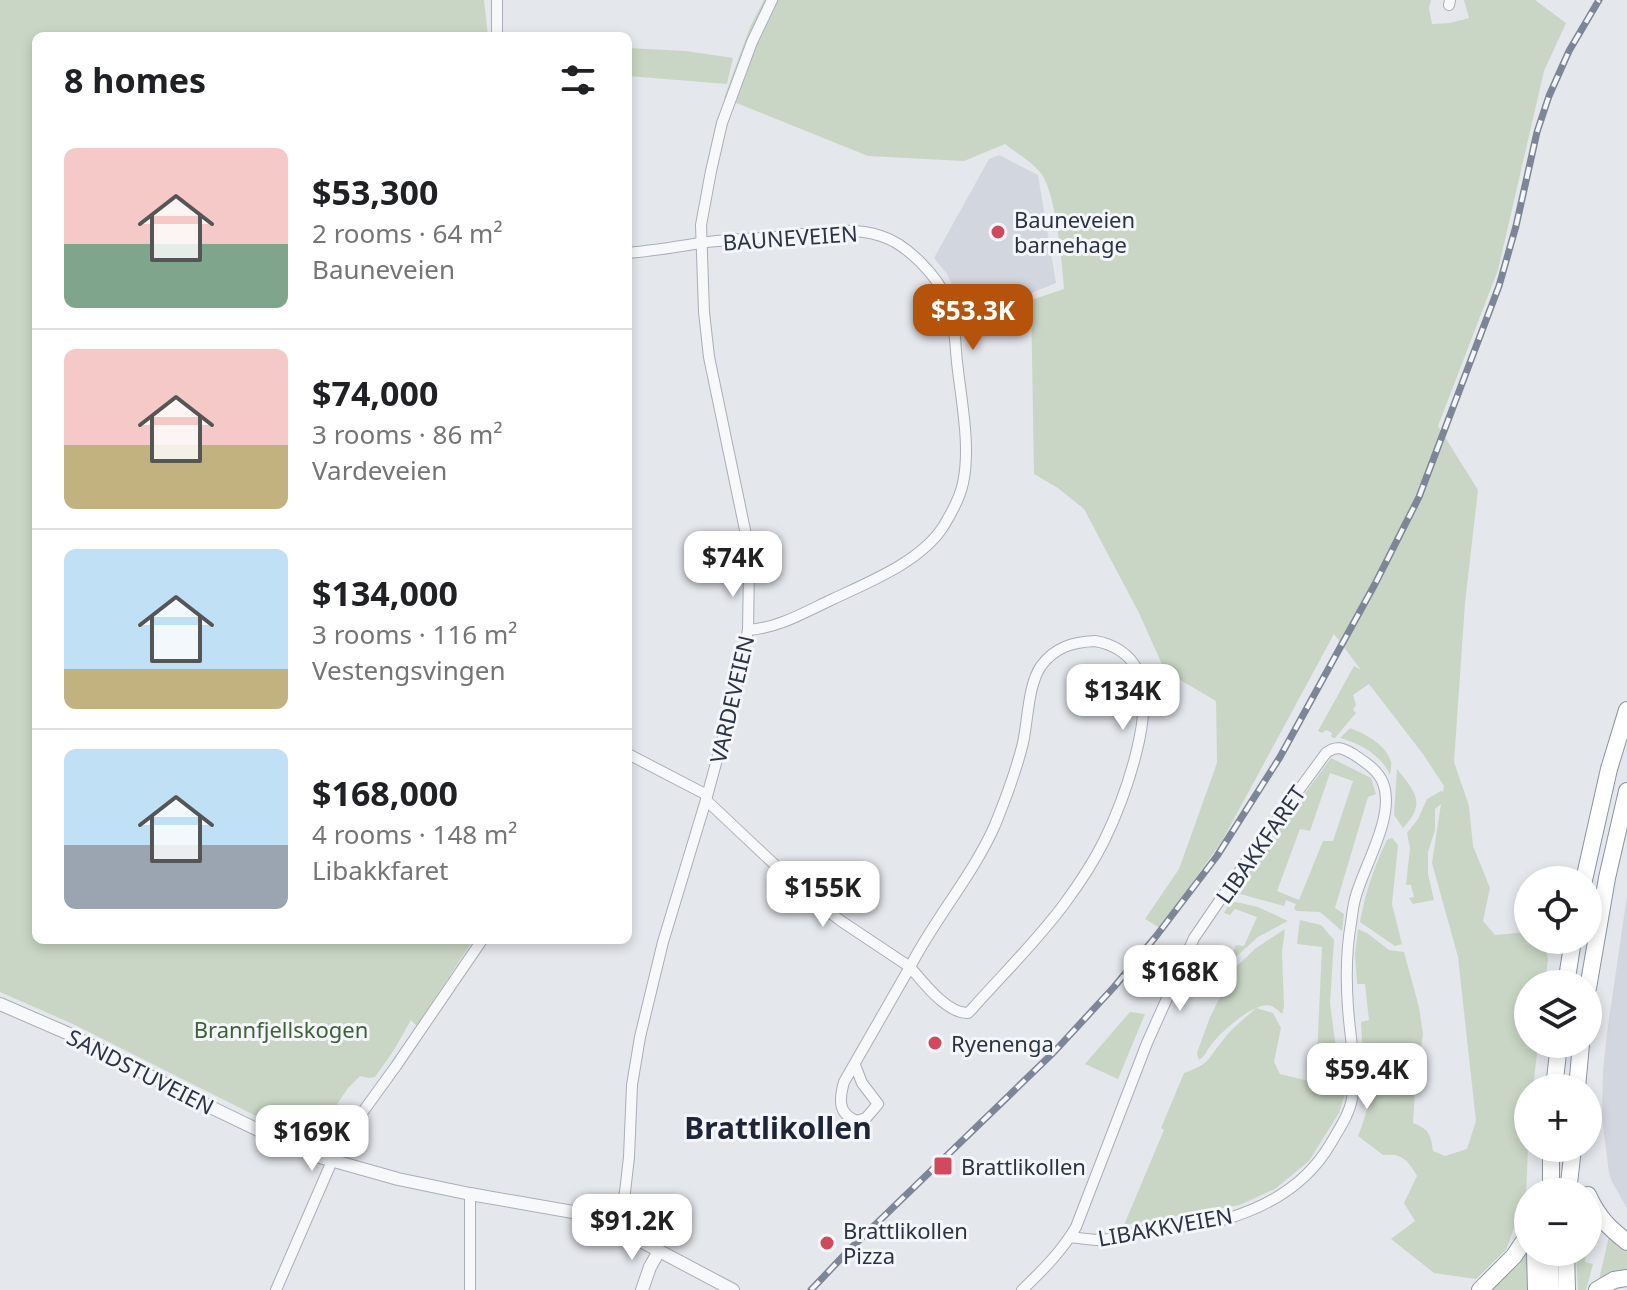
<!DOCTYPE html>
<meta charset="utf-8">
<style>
body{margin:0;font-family:"Noto Sans",sans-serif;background:#f2f2f2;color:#202124;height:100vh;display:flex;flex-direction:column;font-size:30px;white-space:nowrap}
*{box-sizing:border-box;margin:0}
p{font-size:26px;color:#757577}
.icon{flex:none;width:44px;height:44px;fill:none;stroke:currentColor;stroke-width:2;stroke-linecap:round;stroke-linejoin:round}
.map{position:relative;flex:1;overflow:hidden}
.sheet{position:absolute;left:32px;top:32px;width:600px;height:912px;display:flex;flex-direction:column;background:#fff;border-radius:12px;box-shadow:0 4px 12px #0003}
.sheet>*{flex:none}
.controls{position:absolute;left:1514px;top:866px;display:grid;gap:16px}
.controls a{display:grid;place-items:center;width:88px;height:88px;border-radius:50%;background:#fff;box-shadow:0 4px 12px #0003;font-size:40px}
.price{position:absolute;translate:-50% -68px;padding:0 18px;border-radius:16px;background:#fff;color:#222;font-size:26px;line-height:52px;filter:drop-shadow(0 2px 4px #0008)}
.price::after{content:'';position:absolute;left:50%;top:48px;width:24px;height:18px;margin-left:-12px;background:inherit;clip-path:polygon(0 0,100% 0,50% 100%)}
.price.selected{background:#b45309;color:#fff}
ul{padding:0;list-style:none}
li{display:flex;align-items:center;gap:24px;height:200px;padding:0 32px}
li+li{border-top:2px solid #e0e0e0}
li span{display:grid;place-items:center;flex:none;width:224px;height:160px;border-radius:12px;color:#555}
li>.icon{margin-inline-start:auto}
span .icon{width:96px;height:96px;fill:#fffc;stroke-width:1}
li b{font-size:34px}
h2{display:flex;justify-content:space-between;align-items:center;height:96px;padding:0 32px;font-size:34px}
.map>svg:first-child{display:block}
.built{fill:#d2d6de}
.green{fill:#c9d6c5;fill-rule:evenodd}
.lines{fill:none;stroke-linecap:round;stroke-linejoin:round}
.minor-casing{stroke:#a9aeb7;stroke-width:12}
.tertiary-casing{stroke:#a9aeb7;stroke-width:14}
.trunk-casing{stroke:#8b94a3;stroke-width:18}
.minor{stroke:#f7f8fa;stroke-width:10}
.tertiary{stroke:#f7f8fa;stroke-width:12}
.trunk{stroke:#fff;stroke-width:16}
.rail-casing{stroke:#7d8696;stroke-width:7}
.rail{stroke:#f4f6f9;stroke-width:4;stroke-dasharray:12;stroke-linecap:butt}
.poi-dot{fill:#d1495b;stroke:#f4f6f9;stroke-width:3}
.labels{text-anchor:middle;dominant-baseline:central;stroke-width:6;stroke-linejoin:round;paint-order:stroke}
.poi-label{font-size:22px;fill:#2b3445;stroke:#f4f6f9;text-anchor:start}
.street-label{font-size:22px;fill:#2b3445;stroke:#f4f6f9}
.park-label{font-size:22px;fill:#3f6138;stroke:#f4f6f9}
.district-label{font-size:30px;font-weight:bold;fill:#1d2536;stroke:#f4f6f9}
</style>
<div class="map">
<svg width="1627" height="1290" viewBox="0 0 1627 1290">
<rect width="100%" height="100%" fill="#e4e7ec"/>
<g class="built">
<path d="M999,155L1038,175L1056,283L1026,295L1021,324L965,326L961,304L947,274L934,258L989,159Z"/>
<path d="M1627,896V1208L1612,1182L1609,1173L1602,1117L1603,1071L1607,1033Z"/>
</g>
<g class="green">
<path d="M0,0H484L488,36H36V940H473L417,1026L411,1020L394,1050L375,1077L368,1078L360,1076L348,1088L318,1132L309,1137L292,1133L268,1122L75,1025L0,992Z"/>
<path d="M764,0H1431L1429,8L1432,24L1450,23L1469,18L1464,0H1535L1566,23L1544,71L1498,270L1438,426L1478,490L1465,603L1454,762L1469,806L1473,846L1490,888L1483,921L1495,935L1528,932V940H1543L1548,959L1545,984H1528V1044H1538L1533,1088H1528V1148L1526,1195L1506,1250L1476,1279L1434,1273L1391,1239L1415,1221L1404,1203L1417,1176C1408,1160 1402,1153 1383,1155L1358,1136C1368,1114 1370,1086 1385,1067L1378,1050L1363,1057L1361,1022L1369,1020L1365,984H1357L1355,954L1358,929L1367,933L1389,950L1404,952L1419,1007L1423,1034L1415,1089L1413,1123C1429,1129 1431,1135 1433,1151L1445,1156L1467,1149L1476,1121L1458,957L1432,863L1441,804L1435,809V830L1428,852V874L1434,900L1413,904L1409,898L1414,897L1411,885H1406L1410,848L1407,833L1418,819L1427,799L1441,791L1443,792L1444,786L1423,754L1369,684L1353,695L1356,705L1353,710L1356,713L1335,738L1331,737L1332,733L1326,730L1322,733L1318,731L1354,666L1361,670L1334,634L1222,841L1160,928L1145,919L1179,869L1217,763L1216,701L1165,671L1139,613L1084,509L1058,488L1034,474L1031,300L1064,289C1062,263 1056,190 1040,172C1031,161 1016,153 1005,144L964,161L868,156L724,98L750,27Z"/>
<path d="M628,48L686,51L733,58L727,84L628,76Z"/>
<path d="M1350,728C1365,734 1386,744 1391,762C1392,766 1390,771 1390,775C1382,756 1360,743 1340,738Z"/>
<path d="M1331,758L1371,778L1376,794L1368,797L1335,908L1344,914L1342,931L1320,912L1297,911L1294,909L1296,904L1286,900L1284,906L1233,892ZM1330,773L1353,781L1333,841H1323L1299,900L1277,891L1300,829L1310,831Z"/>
<path d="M1397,769C1415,792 1427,803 1403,828L1394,815Z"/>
<path d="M1392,838L1398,845L1392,904L1402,944L1395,946L1360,922C1365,893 1374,867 1387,840Z"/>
<path d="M1231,901L1258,907L1288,921L1258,937L1228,964L1236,945L1244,946L1257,917L1235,909L1230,915L1224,913Z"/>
<path d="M1300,920L1321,925L1334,940L1330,1003L1337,1057L1335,1073L1345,1077V1086L1316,1077L1322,947L1297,944Z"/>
<path d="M1285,929L1282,952L1284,1007L1282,1014C1279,1011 1276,1008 1272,1006C1255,1000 1221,1032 1211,1045C1206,1051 1206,1055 1199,1060L1197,1053L1210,1017L1235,968L1256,948Z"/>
<path d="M1256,1008L1273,1013L1281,1028L1274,1062L1280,1074L1346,1090L1339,1113L1309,1161L1275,1189L1240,1205L1124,1225L1164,1130L1161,1128L1184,1073C1211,1063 1206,1061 1223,1040C1232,1028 1245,1018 1256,1008Z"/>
<path d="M1130,1012L1145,1014L1118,1079L1085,1064Z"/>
<path d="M1588,1209L1600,1228L1598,1243L1589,1242L1588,1244Z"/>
<path d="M1609,1236L1627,1249V1270L1599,1280Z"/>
<path d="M1528,1247L1531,1290H1487Z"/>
<path d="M1576,1252H1586L1585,1262L1593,1264L1586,1290H1578Z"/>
</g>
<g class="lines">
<defs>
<g id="minor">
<path d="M1449,5L1450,0"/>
<path d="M497,36V0"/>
<path d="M628,253C652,251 676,247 700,243C728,239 757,239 785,236C815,233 851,226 881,236C907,244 938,276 948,302C955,320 955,343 957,362C961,400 971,446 963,483C960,498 951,514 943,527C920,562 869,582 833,599C805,612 779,628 748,630"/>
<path d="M1095,641C1113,644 1130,654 1138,671C1157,712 1123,802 1104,841C1093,863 1079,884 1065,903C1037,941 1003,974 972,1009L968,1013C947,1014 923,982 910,967C935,918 973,875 995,825C1006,798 1016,771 1023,743C1028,720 1028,685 1041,666C1055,647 1073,642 1095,641Z"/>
<path d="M628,754L707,795"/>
<path d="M706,800L809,897L841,921L910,967L844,1082C839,1100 838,1114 857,1121L866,1118L878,1104L862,1083L855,1065"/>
<path d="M341,1142L396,1066L482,940"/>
<path d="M470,1194V1290"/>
<path d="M621,1210L625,1192L629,1157L632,1085L640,1037L663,942L706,800L735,693L748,630L749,568L745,530L709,357L704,312L701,225L711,171L722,123L752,42L772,0"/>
<path d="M276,1290L332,1161"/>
<path d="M1022,1290C1042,1271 1062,1251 1076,1227L1147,1043L1194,938L1246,862L1326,753C1336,745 1343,748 1353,754C1365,762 1378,770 1383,783C1396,816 1363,867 1355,899C1353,907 1352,915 1351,923C1346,951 1346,980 1348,1008C1350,1038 1357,1069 1352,1099C1349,1115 1339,1129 1331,1143C1308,1183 1270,1206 1226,1219C1201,1227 1174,1226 1148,1230C1132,1233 1116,1239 1100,1240C1090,1240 1080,1238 1070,1237"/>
</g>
<g id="tertiary">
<path d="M0,1004L67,1033L198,1101L281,1141L320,1157L398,1179L470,1194L573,1212L616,1228L733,1290"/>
<path d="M642,1290L650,1267L659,1251"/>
</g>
<g id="trunk">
<path d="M1584,880L1609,769L1627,710"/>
<path d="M1566,984L1573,940"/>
<path d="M1588,988L1607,878L1627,791"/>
<path d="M1554,1088L1559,1044"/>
<path d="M1577,1088L1581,1044"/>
<path d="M1551,1148V1192"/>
<path d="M1568,1192L1573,1148"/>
<path d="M1588,1195C1598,1217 1608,1227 1627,1242"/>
<path d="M1535,1252L1536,1290"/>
<path d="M1550,1252L1551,1290"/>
<path d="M1566,1252L1567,1290"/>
<path d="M1480,1290L1514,1256L1528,1235"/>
<path d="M1597,1290L1614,1280L1627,1278"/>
</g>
</defs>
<use href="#minor" class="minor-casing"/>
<use href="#tertiary" class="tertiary-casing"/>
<use href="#trunk" class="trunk-casing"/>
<use href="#minor" class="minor"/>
<use href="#tertiary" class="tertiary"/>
<use href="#trunk" class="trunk"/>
<defs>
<path id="rail" d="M811,1290L849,1250L1054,1052L1114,987L1157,935L1217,856L1280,757L1375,584L1419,497L1499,286L1516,226L1537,132L1549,96L1569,51L1599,0"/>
</defs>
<use href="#rail" class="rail-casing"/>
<use href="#rail" class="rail"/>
</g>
<g class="poi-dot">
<circle cx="998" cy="232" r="8"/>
<circle cx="935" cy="1043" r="8"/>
<rect x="933" y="1156" width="20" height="20" rx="4"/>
<circle cx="827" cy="1243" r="8"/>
</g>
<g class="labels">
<g class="poi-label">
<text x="1014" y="219">Bauneveien<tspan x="1014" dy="25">barnehage</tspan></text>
<text x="951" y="1043">Ryenenga</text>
<text x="961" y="1166">Brattlikollen</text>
<text x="843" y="1230">Brattlikollen<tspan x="843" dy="25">Pizza</tspan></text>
</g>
<g class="street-label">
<text transform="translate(790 237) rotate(-4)">BAUNEVEIEN</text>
<text transform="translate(731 699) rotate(-77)">VARDEVEIEN</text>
<text transform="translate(1260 844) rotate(-55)">LIBAKKFARET</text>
<text transform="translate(141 1071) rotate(27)">SANDSTUVEIEN</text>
<text transform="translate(1165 1226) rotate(-10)">LIBAKKVEIEN</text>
</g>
<g class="park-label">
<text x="281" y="1029">Brannfjellskogen</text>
</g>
<g class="district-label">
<text x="778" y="1127">Brattlikollen</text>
</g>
</g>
</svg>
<div class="controls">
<a><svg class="icon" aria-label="locate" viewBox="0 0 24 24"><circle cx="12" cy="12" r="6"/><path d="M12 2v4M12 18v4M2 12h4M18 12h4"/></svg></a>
<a><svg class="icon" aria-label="layers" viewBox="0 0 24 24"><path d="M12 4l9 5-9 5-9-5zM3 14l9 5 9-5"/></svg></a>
<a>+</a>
<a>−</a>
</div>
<b class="price selected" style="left:973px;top:352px">$53.3K</b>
<b class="price" style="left:733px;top:599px">$74K</b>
<b class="price" style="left:1123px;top:732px">$134K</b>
<b class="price" style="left:823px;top:929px">$155K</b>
<b class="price" style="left:1180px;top:1013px">$168K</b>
<b class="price" style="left:1367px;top:1111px">$59.4K</b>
<b class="price" style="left:312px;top:1173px">$169K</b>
<b class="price" style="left:632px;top:1262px">$91.2K</b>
<section class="sheet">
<h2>8 homes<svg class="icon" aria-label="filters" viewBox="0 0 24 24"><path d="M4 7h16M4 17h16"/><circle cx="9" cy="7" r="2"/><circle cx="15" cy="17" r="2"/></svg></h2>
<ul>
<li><span style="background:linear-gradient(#f6c9c9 60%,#7fa58c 0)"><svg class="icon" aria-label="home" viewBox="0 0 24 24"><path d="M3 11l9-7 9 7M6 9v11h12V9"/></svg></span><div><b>$53,300</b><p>2 rooms · 64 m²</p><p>Bauneveien</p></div></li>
<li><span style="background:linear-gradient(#f6c9c9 60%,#c2b280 0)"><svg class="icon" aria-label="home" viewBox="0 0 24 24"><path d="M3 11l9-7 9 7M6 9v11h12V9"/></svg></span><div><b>$74,000</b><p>3 rooms · 86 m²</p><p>Vardeveien</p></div></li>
<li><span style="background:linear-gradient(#bfe0f5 75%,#c2b280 0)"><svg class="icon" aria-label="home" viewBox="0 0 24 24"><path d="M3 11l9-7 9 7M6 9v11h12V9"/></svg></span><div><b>$134,000</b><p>3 rooms · 116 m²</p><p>Vestengsvingen</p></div></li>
<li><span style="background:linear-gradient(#bfe0f5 60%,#9aa5b1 0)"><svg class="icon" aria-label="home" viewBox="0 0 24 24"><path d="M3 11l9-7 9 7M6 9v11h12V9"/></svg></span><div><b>$168,000</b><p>4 rooms · 148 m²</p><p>Libakkfaret</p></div></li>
</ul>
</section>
</div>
